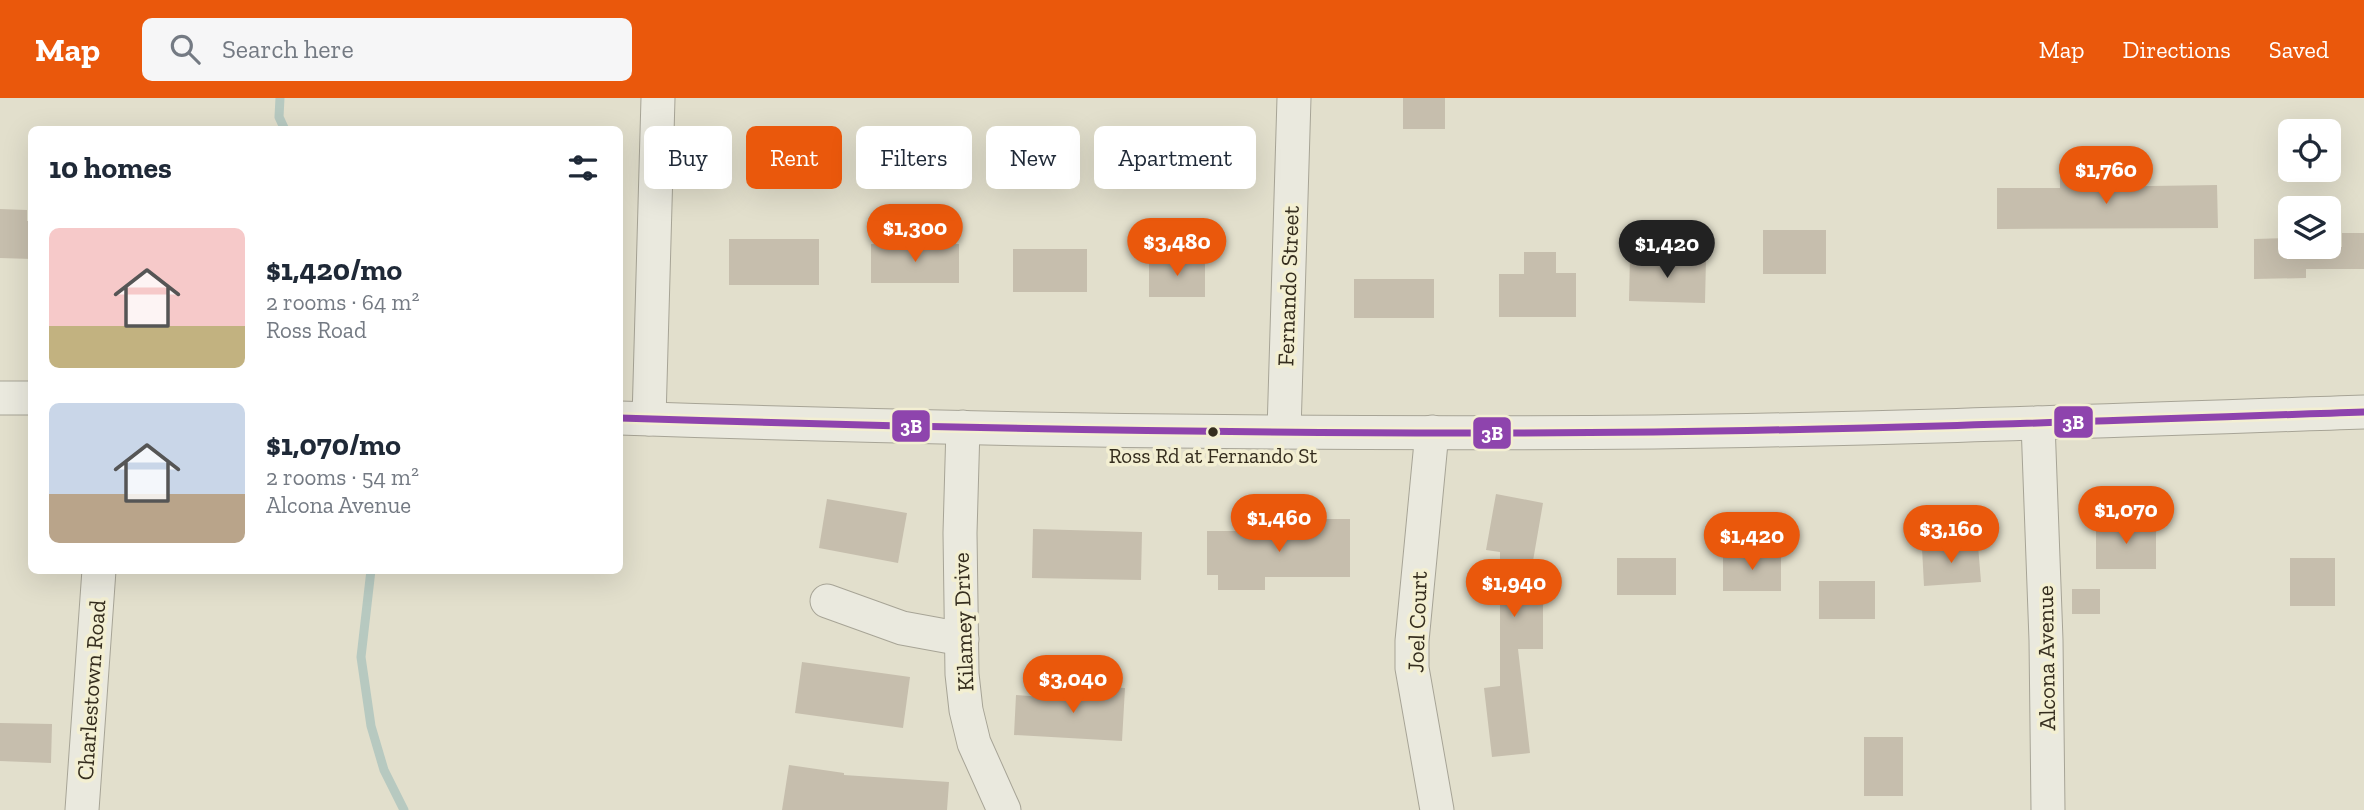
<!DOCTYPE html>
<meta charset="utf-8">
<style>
body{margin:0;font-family:"Zilla Slab",serif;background:#f6f6f7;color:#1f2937;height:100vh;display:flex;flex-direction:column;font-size:26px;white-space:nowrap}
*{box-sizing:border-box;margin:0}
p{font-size:23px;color:#747a83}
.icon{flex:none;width:38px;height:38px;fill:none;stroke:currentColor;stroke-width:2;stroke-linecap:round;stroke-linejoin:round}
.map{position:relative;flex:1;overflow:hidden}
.side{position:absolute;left:28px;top:28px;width:595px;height:448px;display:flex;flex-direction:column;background:#fff;border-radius:10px;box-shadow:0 7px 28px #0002}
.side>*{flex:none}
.guide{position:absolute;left:644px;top:28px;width:665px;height:63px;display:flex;gap:14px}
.buttons{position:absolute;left:2278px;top:21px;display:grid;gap:14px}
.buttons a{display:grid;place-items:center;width:63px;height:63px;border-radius:10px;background:#fff;box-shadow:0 7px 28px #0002;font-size:35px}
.price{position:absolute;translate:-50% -60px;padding:0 16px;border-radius:24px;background:#ea580c;color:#fff;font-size:23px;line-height:46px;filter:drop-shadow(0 2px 4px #0008)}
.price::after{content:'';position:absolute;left:50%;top:42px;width:21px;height:16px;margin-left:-10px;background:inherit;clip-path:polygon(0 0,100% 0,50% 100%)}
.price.active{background:#222;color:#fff}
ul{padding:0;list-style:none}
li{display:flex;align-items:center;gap:21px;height:175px;padding:0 21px}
li span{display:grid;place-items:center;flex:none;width:196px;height:140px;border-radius:10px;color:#555}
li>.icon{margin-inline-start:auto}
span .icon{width:84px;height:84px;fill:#fffc;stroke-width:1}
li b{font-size:30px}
h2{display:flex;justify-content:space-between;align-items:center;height:84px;padding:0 21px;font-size:30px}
.tag{padding:0 24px;border-radius:10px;background:#fff;box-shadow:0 7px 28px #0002;font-size:24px;line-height:63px}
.tag.active{background:#ea580c;color:#fff}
header{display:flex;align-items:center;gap:42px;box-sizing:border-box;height:98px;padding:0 35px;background:#ea580c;color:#fff}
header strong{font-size:33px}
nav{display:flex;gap:38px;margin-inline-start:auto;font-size:24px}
.search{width:490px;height:63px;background:#f6f6f7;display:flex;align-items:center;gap:18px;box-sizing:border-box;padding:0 24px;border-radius:10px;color:#747a83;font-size:26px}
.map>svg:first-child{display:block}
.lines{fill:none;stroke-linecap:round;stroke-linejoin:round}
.stream{stroke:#b7c9c0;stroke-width:9}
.building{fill:#c6bead}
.minor-casing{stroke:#a7a496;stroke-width:35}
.minor{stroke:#eae9de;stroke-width:33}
.bus-1-casing{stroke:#f3efd2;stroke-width:12}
.bus-1{stroke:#8e44ad;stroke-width:7}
.bus-dot{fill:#352d1e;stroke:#f3efd2;stroke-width:2.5}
.labels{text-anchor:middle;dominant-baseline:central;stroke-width:7;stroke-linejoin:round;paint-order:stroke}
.bus-label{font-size:21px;fill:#352d1e;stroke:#f3efd2}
.street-label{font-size:23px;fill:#352d1e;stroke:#f3efd2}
.line-badge{stroke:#f3efd2;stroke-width:2.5}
.badge-label{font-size:19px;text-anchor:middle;font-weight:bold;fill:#fff}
</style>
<header>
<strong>Map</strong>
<div class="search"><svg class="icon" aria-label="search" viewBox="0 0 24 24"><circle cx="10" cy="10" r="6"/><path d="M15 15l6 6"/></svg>Search here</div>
<nav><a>Map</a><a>Directions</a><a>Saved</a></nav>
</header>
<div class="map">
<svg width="2364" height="712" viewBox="0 0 2364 712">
<rect width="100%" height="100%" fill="#e2dfcc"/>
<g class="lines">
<g class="stream">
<path d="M280,0L279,19L285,32"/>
<path d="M371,472L361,559L371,628L384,672L404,712"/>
</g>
</g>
<g class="building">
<rect x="1403" y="0" width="42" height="31"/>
<path d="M2060,65H2085V89L2217,87L2218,130L1997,131V90H2060Z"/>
<path d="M0,111L27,112V123H32V161L0,160Z"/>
<rect x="1763" y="132" width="63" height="44"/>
<path d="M2342,135H2364V171H2306V180L2254,181V141L2291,140V149H2342Z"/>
<rect x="729" y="141" width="90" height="46"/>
<rect x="871" y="146" width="88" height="39"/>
<rect x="1013" y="151" width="74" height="43"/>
<path d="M1524,154H1556V175H1576V219H1499V176H1524Z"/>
<path d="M1630,158L1706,160L1705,205L1629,203Z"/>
<rect x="1149" y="160" width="56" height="39"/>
<rect x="1354" y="181" width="80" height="39"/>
<path d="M1496,396L1543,405L1529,486H1543V551H1518L1530,655L1492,659L1484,590L1500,588V454L1486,452Z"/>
<path d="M827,401L907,415L898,465L819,450Z"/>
<path d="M1302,421H1350V479H1265V492H1218V477H1207V433H1302Z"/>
<rect x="2096" y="424" width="60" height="47"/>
<path d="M1033,431L1142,434L1141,482L1032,480Z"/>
<path d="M1978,447L1981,484L1924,488L1922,450Z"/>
<rect x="1723" y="455" width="58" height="38"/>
<rect x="1617" y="460" width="59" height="37"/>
<rect x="2290" y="460" width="45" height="48"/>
<rect x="1819" y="483" width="56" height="38"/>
<rect x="2072" y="491" width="28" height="25"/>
<path d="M802,564L910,579L903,630L795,615Z"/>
<path d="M1072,587L1125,590L1122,643L1014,637L1016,597L1071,601Z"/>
<path d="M0,625L52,626L51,665L0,663Z"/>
<rect x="1864" y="639" width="39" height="59"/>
<path d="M789,667L844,675V677L949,684L947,712H782Z"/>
</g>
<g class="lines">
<defs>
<g id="minor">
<path d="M0,300H32"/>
<path d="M620,320C964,332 1309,337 1654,334C1891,331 2127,322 2364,314"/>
<path d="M649,321L658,0"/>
<path d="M2038,325L2046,542L2048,712"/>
<path d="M963,329L960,435L962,576L966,612L974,645L1004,712"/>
<path d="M1284,333L1294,0"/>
<path d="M1432,334L1412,543V570L1437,712"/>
<path d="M827,503L902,530L962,541"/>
<path d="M82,712L99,472"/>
</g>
</defs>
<use href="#minor" class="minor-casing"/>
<use href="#minor" class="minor"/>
<defs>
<path id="bus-1" d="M620,320C965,331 1309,338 1654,334C1891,331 2127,322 2364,314"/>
</defs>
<use href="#bus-1" class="bus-1-casing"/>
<use href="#bus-1" class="bus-1"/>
</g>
<circle class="bus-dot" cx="1213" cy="334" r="6"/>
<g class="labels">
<g class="bus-label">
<text x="1213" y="357">Ross Rd at Fernando St</text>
</g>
<g class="street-label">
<text transform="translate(1288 188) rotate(-88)">Fernando Street</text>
<text transform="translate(963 524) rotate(-92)">Kilamey Drive</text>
<text transform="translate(1417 524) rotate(-88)">Joel Court</text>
<text transform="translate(2046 560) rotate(-91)">Alcona Avenue</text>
<text transform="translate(91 592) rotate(-86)">Charlestown Road</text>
</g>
</g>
<g class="line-badge">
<rect x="2053" y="307" width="41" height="34" rx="7" fill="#8e44ad"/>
<rect x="891" y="311" width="40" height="34" rx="7" fill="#8e44ad"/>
<rect x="1472" y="318" width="40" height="34" rx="7" fill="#8e44ad"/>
</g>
<g class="badge-label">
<text x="2073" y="331">3B</text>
<text x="911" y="335">3B</text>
<text x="1492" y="342">3B</text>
</g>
</svg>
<div class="buttons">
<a><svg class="icon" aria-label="locate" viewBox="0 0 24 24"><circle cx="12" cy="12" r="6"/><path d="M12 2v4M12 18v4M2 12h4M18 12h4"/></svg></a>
<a><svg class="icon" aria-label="layers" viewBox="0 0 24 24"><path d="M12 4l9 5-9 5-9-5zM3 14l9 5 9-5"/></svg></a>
</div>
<b class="price" style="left:2106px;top:108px">$1,760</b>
<b class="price" style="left:915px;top:166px">$1,300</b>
<b class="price" style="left:1177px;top:180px">$3,480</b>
<b class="price active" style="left:1667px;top:182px">$1,420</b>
<b class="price" style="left:2126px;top:448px">$1,070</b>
<b class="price" style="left:1279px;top:456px">$1,460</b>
<b class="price" style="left:1951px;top:467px">$3,160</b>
<b class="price" style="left:1752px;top:474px">$1,420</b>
<b class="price" style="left:1514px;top:521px">$1,940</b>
<b class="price" style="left:1073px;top:617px">$3,040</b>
<div class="guide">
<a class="tag">Buy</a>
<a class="tag active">Rent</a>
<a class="tag">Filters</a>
<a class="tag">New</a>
<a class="tag">Apartment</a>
</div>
<section class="side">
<h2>10 homes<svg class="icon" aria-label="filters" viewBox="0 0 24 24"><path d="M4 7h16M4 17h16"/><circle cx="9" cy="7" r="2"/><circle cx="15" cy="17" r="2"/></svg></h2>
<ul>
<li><span style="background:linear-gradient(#f6c9c9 70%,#c2b280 0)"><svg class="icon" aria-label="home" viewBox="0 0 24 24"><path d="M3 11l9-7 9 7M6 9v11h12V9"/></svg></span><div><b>$1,420/mo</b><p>2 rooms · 64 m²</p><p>Ross Road</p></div></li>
<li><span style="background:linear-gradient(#c9d6e8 65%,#b9a48a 0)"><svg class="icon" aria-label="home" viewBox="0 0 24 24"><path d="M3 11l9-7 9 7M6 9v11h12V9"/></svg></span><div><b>$1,070/mo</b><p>2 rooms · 54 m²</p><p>Alcona Avenue</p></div></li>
</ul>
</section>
</div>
